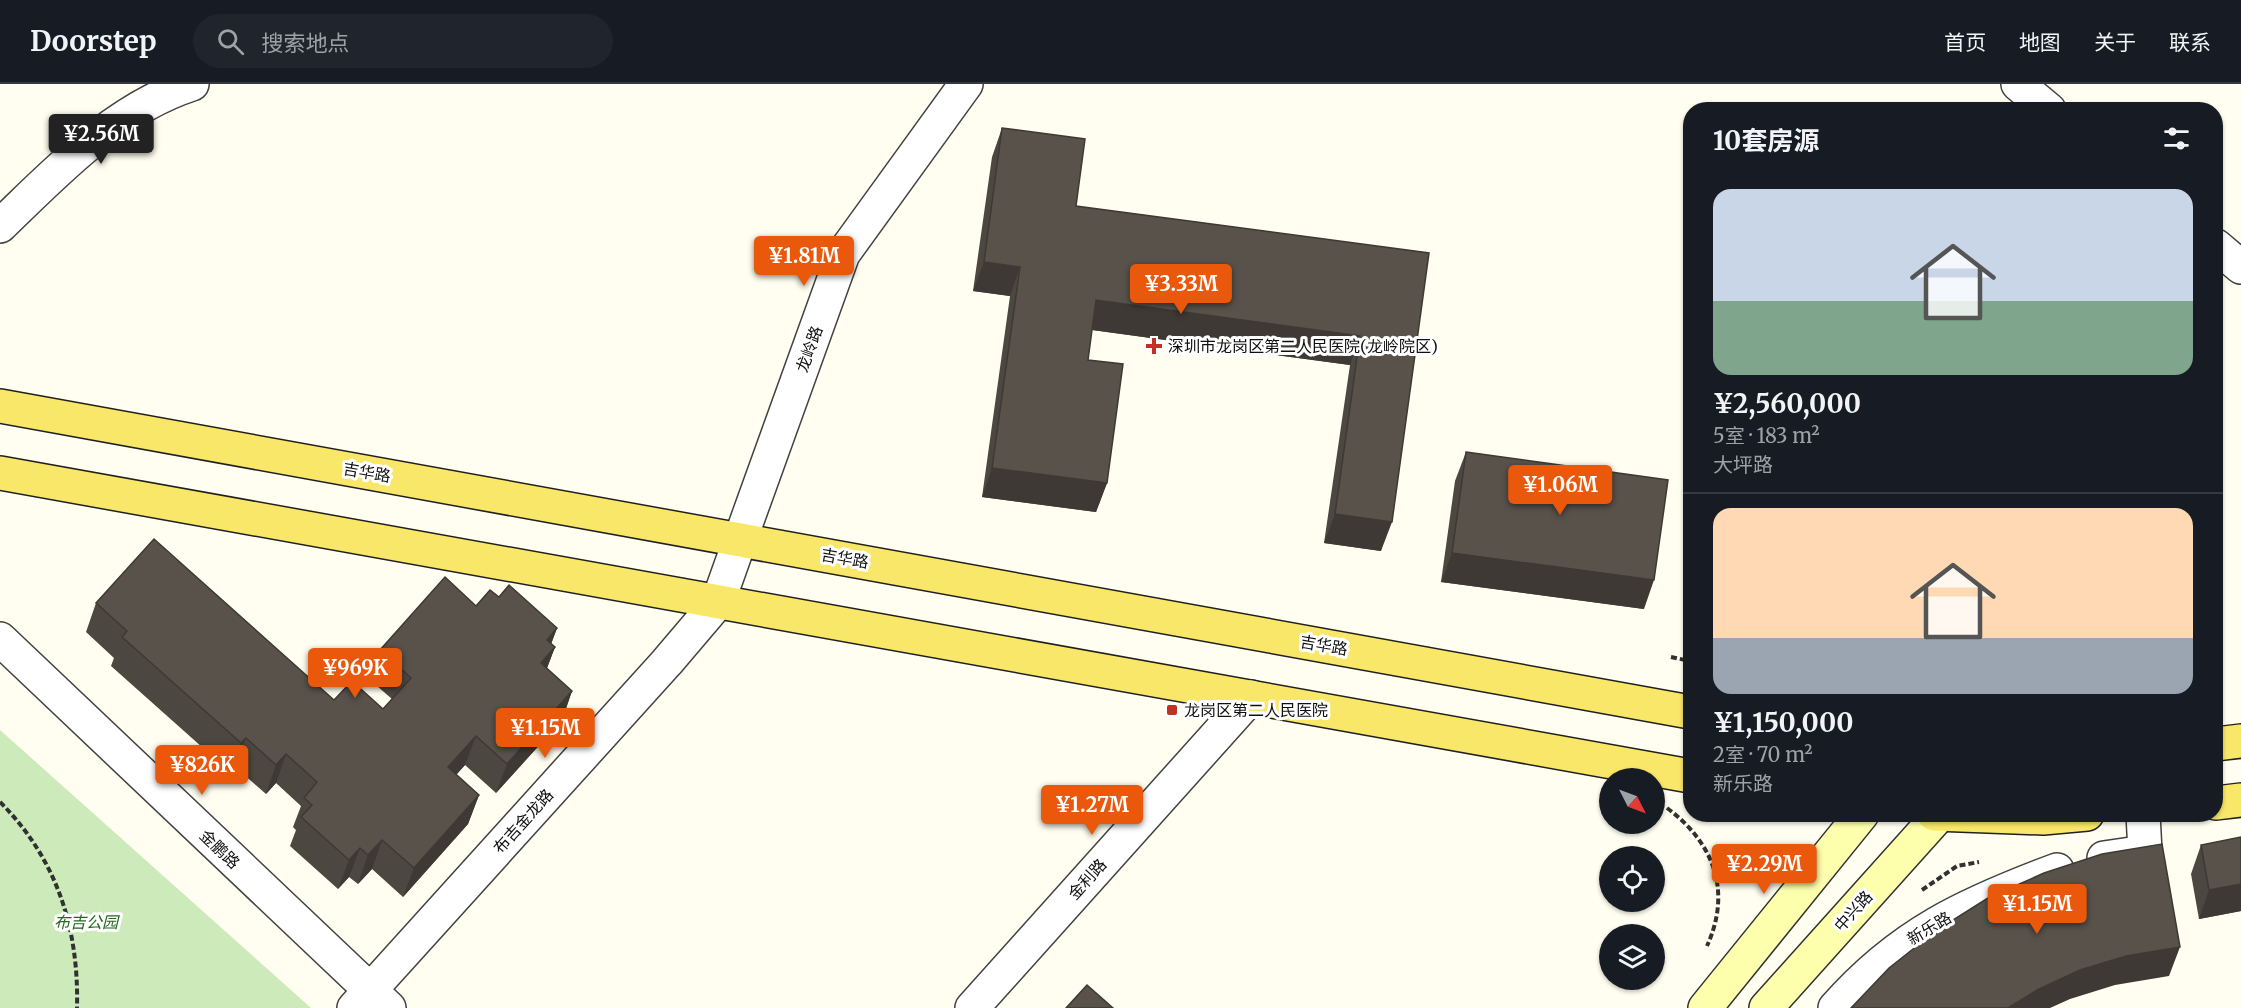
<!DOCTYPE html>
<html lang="zh">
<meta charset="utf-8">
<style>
body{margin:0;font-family:Merriweather,"Noto Sans SC",serif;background:#20242c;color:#f1f3f6;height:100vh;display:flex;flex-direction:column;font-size:22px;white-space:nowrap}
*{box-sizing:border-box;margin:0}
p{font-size:20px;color:#9ea1a6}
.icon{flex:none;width:33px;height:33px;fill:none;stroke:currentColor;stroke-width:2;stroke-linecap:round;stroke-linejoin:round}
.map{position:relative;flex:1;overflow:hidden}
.drawer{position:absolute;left:1683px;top:18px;width:540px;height:720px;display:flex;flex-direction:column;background:#171b24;border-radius:24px;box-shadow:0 2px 4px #0004}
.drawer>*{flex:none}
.needle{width:39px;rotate:132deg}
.buttons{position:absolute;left:1599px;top:684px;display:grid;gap:12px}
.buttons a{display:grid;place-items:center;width:66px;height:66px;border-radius:50%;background:#171b24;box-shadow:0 2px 4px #0004;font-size:30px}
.price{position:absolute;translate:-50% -51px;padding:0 14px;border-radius:6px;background:#ea580c;color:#fff;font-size:20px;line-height:39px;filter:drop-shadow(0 2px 3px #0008)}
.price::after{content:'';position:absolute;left:50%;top:36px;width:18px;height:14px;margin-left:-9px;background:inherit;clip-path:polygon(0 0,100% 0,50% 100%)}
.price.active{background:#222;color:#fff}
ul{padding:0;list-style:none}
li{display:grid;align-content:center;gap:12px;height:318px;padding:0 30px}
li+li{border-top:2px solid #363941}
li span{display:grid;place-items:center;height:186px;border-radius:18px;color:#555}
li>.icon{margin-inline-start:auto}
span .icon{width:108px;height:108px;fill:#fffc;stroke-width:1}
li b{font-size:26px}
h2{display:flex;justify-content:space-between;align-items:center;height:72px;padding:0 30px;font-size:26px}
header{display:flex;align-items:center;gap:36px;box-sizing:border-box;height:84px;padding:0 30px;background:#171b24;border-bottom:2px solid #363941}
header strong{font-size:28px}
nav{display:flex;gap:33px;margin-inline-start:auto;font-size:21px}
.search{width:420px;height:54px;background:#20242c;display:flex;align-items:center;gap:15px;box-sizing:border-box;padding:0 21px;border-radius:33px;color:#9ea1a6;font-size:22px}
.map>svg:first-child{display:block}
.green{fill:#cdeaba}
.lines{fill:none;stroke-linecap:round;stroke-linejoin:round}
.minor-casing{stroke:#424242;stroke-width:36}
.tertiary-casing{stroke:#424242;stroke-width:36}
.secondary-casing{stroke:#313131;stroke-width:36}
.primary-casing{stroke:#202020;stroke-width:36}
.path{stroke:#313131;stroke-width:4;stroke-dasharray:6 3;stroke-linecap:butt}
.minor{stroke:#fff;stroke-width:33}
.tertiary{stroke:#fff;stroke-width:33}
.secondary{stroke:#fdffad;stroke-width:33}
.primary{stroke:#f8e768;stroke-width:33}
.wall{fill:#4c4740}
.shaded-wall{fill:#3e3934}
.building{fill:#58524b;stroke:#3e3934;stroke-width:1.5}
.poi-dot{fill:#c03226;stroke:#fff;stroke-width:2}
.labels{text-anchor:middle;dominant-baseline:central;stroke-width:6;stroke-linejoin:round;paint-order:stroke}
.poi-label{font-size:16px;fill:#0f0f0f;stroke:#fff;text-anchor:start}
.street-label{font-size:16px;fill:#0f0f0f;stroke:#fff}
.park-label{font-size:16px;font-style:italic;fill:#25681f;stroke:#fff}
</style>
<header>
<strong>Doorstep</strong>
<div class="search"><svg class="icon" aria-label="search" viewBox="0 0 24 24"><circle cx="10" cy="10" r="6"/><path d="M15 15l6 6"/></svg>搜索地点</div>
<nav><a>首页</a><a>地图</a><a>关于</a><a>联系</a></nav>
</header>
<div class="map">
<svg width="2241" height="924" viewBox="0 0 2241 924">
<rect width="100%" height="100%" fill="#fffef1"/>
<path class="green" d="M0,646L311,924H0Z"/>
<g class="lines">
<defs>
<g id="minor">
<path d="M2018,0L2049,26"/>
<path d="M0,142C57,87 115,25 192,0"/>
<path d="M2216,162L2241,183"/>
<path d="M740,456L843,170L966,0"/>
<path d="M2104,774L2145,768L2143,730"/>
<path d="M972,924L1251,613"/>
<path d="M1835,924C1900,850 1966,820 2057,786"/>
</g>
<g id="tertiary">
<path d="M0,555L389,924"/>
<path d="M354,924L667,578L718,518L740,456"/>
</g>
<g id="secondary">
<path d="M1705,924L1862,730"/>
<path d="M1766,924L1940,730"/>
</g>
<g id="primary">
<path d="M0,322L1690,628"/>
<path d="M0,389L1690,692"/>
<path d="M2216,660L2241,657"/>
<path d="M2216,719L2241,716"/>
<path d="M1934,730L2043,734L2087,730"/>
</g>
</defs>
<use href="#minor" class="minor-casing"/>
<use href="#tertiary" class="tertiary-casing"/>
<use href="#secondary" class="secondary-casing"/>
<use href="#primary" class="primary-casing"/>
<g class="path">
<path d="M1671,573L1690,577"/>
<path d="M0,718C57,775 79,845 77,924"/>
<path d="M1667,724C1714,759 1732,807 1707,862"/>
<path d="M1922,806L1957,782L1979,778"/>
</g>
<use href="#minor" class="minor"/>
<use href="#tertiary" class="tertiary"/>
<use href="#secondary" class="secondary"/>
<use href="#primary" class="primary"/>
</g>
<g class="wall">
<path d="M1002,44L1076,122L1429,169L1381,467L1324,459L1350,281L1092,246L1088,276L1107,399L1096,428L982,413L1010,212L973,207L992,73Z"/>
<path d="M1466,368L1644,525L1441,498L1455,397Z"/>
<path d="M499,513L557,544L551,560L555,563L547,584L572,607L562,636L496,709L465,681L456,691L479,711L468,740L403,813L372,785L358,800L349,793L338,805L290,762L296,746L293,743L301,722L276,699L266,710L235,683L230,688L111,582L114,574L86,548L96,519L334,616L383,625L392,615L369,595L380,566L476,522Z"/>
<path d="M2241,753V827L2199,835L2191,790L2201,761Z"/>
</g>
<g class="shaded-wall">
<path d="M984,178L1020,183L1010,212L973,207Z"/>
<path d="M1096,216L1360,252L1350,281L1085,245Z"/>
<path d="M992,384L1107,399L1096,428L982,413Z"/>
<path d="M1335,430L1392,438L1381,467L1324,459Z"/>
<path d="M1452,469L1654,496L1644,525L1441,498Z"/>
<path d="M557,544L547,571L555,563L544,592L530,608L547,556Z"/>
<path d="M572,607L562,636L496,709L507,680Z"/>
<path d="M476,652L465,681L437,712L448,683Z"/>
<path d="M246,654L235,683L230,688L241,659Z"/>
<path d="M286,670L276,699L266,710L276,681Z"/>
<path d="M479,711L468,740L403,813L414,784Z"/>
<path d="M382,756L372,785L358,800L368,771Z"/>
<path d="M360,764L349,793L338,805L349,776Z"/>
<path d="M2241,800V827L2199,835L2209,806Z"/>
<path d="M2180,863L2169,892L2115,901L2070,915L2050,924H2008L2037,906L2080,886L2126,872Z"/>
</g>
<g class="building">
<path d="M1002,44L1085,55L1076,122L1429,169L1392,438L1335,430L1360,252L1096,216L1088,276L1123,280L1107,399L992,384L1020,183L984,178Z"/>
<path d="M1466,368L1668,396L1654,496L1452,469Z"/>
<path d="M154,455L334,616L352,597L383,625L411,594L380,566L445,493L476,522L490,506L499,513L509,501L557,544L547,556L555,563L541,579L572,607L507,680L476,652L448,683L479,711L414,784L382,756L368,771L360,764L349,776L301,733L312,721L304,714L317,698L286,670L276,681L246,654L241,659L122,553L127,547L96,519Z"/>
<path d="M2241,753V800L2209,806L2201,761Z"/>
<path d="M2162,760L2180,863L2126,872L2080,886L2037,906L2008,924H1851L1889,884L1937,846L1988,814L2044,789L2102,770Z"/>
<path d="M1087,901L1113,924H1066Z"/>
</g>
<g class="poi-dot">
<path d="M1151 253h6v6h6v6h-6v6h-6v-6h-6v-6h6z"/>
<rect x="1166" y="620" width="12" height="12" rx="3"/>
</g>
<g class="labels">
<g class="poi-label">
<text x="1168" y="262">深圳市龙岗区第二人民医院(龙岭院区)</text>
<text x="1184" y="626">龙岗区第二人民医院</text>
</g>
<g class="street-label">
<text transform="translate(809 265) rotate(-70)">龙岭路</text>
<text transform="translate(367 388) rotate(10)">吉华路</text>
<text transform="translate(845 474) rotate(10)">吉华路</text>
<text transform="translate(1324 561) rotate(10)">吉华路</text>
<text transform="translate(523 737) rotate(-48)">布吉金龙路</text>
<text transform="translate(220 765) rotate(44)">金鹏路</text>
<text transform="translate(1087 795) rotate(-48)">金利路</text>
<text transform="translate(1853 827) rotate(-48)">中兴路</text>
<text transform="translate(1929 844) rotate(-31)">新乐路</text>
</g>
<g class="park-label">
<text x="86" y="838">布吉公园</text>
</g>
</g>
</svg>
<div class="buttons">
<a><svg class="needle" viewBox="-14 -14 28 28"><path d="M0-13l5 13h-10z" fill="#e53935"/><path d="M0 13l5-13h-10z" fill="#9ea1a6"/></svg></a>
<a><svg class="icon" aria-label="locate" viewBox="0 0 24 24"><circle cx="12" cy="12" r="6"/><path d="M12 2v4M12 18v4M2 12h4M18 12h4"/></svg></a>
<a><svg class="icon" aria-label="layers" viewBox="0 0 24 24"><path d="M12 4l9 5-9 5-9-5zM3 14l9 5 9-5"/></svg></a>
</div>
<b class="price active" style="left:101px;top:81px">¥2.56M</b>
<b class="price" style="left:804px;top:203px">¥1.81M</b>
<b class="price" style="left:1181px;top:231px">¥3.33M</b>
<b class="price" style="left:1560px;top:432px">¥1.06M</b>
<b class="price" style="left:355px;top:615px">¥969K</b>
<b class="price" style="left:545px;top:675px">¥1.15M</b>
<b class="price" style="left:202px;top:712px">¥826K</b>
<b class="price" style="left:1092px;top:752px">¥1.27M</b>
<b class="price" style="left:1764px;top:811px">¥2.29M</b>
<b class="price" style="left:2037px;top:851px">¥1.15M</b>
<section class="drawer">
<h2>10套房源<svg class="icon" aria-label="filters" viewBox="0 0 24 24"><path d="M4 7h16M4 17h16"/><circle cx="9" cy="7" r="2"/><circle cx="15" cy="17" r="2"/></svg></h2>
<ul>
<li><span style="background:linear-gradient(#c9d6e8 60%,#7fa58c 0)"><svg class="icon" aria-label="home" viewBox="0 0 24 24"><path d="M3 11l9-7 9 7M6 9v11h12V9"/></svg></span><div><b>¥2,560,000</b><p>5室 · 183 m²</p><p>大坪路</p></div></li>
<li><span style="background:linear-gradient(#ffd9b3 70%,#9aa5b1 0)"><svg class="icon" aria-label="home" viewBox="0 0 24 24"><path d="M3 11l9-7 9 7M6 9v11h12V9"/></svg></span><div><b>¥1,150,000</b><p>2室 · 70 m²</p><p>新乐路</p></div></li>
</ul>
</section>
</div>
